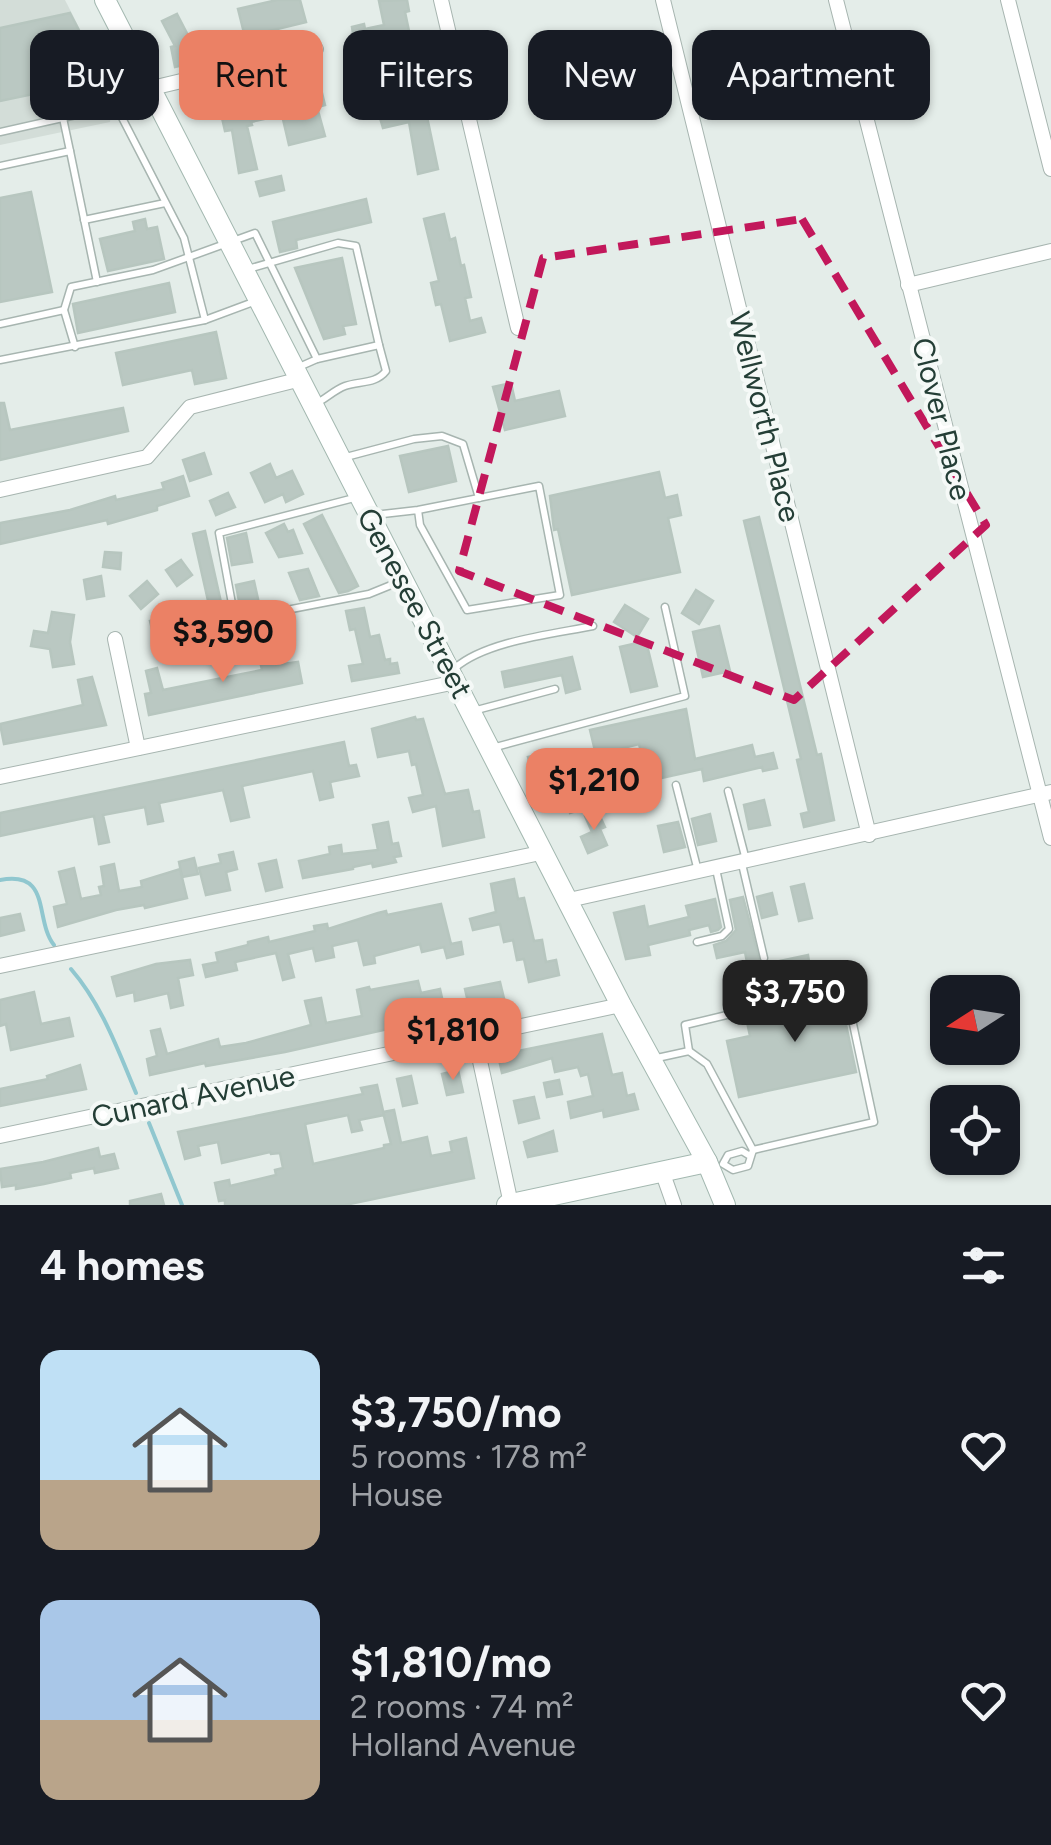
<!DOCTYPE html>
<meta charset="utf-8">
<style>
body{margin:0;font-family:Figtree,sans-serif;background:#242831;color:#f1f3f6;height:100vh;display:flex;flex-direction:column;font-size:38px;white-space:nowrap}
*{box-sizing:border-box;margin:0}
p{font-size:32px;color:#9ea1a6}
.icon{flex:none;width:55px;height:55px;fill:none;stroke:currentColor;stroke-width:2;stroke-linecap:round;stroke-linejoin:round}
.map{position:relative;height:1205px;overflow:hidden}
.details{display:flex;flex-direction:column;background:#171b24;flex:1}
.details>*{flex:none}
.hud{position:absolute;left:30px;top:30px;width:992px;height:90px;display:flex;gap:20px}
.needle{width:65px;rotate:258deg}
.fabs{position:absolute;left:930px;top:975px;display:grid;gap:20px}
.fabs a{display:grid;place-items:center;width:90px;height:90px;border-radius:20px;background:#171b24;box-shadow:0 2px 8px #0004;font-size:50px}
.price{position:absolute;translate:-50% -85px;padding:0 22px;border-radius:20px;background:#eb8165;color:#111;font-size:32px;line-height:65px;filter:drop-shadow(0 2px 5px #0008)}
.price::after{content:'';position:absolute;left:50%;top:60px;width:30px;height:22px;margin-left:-15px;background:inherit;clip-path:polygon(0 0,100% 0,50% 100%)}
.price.on{background:#222;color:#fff}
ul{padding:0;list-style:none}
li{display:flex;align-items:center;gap:30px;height:250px;padding:0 40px}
li span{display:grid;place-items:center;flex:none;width:280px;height:200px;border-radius:20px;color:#555}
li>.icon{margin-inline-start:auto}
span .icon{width:120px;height:120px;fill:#fffc;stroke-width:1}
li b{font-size:42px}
h2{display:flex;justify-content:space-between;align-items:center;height:120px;padding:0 40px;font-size:42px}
.chip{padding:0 35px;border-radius:20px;background:#171b24;box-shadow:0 2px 8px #0004;font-size:35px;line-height:90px}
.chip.on{background:#eb8165;color:#111}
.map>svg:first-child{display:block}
.built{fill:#d3ddd8}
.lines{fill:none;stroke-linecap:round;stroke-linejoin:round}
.stream{stroke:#90c7cf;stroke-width:4}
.building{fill:#bac8c2;stroke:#b7c6bf;stroke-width:2.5}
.lane-casing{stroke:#a7b5b0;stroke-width:9}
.street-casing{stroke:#a7b5b0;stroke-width:16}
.secondary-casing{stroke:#a3b8b0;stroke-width:22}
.lane{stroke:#fff;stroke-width:6}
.street{stroke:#fff;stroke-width:14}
.secondary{stroke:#fff;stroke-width:20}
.marked{fill:none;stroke:#c2185b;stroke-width:8;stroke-dasharray:20 12;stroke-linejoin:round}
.labels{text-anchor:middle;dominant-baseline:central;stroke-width:8;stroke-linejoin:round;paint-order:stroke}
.street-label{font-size:30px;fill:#243e36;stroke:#f5f9f7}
</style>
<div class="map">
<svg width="1051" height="1205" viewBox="0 0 1051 1205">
<rect width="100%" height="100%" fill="#e4ede9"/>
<path class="built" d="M0,0H65L114,96L110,122L0,145Z"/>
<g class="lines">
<g class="stream">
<path d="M0,880C52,870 34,920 54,945"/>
<path d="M71,969C102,1005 118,1050 136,1093"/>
<path d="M149,1123L182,1205"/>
</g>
</g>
<g class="building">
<path d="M277,0H300L306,22L245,37L238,9Z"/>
<path d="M407,0L409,11L405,12L438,169L418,174L409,122L383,128L370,84L396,78L392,58L371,63L365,38L354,40L352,27L364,24L365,29L384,25L379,1Z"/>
<path d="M70,13L100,71L96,72L99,85L58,94L57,89L0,101V28Z"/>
<path d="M177,14L192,43L236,32L240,52L175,67L171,47L175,46L162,21Z"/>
<path d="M318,77L325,105L317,107L325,136L289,145L282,115L251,122L252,125L247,126L257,169L239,173L232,130L225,131L220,109L204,113L200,98L253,85L258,102L283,97L281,86Z"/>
<path d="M281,176L284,190L260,196L256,182Z"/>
<path d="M31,192L52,292L0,302V198Z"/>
<path d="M366,199L371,222L296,240L297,248L280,252L273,222Z"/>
<path d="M444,214L450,240L455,238L461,266L464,265L471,297L465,298L470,321L481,318L485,332L450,341L441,304L436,305L431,283L439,281L424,219Z"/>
<path d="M145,219L147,229L157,227L164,259L108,271L100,239L135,231L133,222Z"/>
<path d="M342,258L356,324L343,326L345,334L324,339L295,268Z"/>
<path d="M169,283L175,312L78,333L73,304Z"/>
<path d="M216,332L226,378L195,384L192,370L123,385L116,353Z"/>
<path d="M511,383L515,401L559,391L565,416L505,430L493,387Z"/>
<path d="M0,403H4L10,430L123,408L128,431L0,460Z"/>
<path d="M448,446L456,481L409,492L400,456Z"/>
<path d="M204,453L211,474L190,481L183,460Z"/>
<path d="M270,464L276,478L292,471L303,494L286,502L283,494L265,502L251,473Z"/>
<path d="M659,472L665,498L677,495L681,515L668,518L680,572L572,595L558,529L554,530L550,496Z"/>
<path d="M183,476L189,496L157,506V510L108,524L107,520L0,544V523L70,510L115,496L116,500L164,489L162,483Z"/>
<path d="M228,493L235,507L216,515L210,501Z"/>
<path d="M322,515L358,586L348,591L339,593L304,524Z"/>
<path d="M759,517L817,755L821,754L834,820L804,827L801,814L809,812L797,760L801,759L744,521Z"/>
<path d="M284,524L288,532L293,530L302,553L279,557L266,533Z"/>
<path d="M205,531L225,620L213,623L193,534Z"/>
<path d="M246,533L252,562L232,565L227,538Z"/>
<path d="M105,552L121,553L120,569L103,567Z"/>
<path d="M181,560L192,575L177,586L166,570Z"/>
<path d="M308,569L319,596L300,600L289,573Z"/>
<path d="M101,576L104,596L87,599L84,580Z"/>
<path d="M147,581L158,594L141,609L130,596Z"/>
<path d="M254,581L260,608L241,612L236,585Z"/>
<path d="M696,590L713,601L699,624L682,613Z"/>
<path d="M625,605L648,619L637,637L614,622Z"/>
<path d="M364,608L370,637L379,635L385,660L390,659V664L397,663L399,673L352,681L349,666L363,664L355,629L350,630L346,611Z"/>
<path d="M52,612L74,615L70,642L74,664L53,667L50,649L31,646L34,631L48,633Z"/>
<path d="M170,616L174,632L154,637L150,621Z"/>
<path d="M719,626L730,671L703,677L693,632Z"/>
<path d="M646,641L657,686L631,692L620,647Z"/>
<path d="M272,644L276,665L298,662L302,683L149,715L145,694L151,693L146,671L157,668L163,690L242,674L262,670L257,647Z"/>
<path d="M572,657L580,689L566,693L562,675L505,687L502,672Z"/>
<path d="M92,677L106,725L4,744L0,724L83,705L78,680Z"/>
<path d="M686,709L695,759L752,745L755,757L773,753L777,768L763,771L762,767L704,781L702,769L648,781L639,744L596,755L590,730Z"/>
<path d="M415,717L416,720L423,719L445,794L468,790L473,812L479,811L484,837L443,846L436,806L413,812L409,798L423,795L416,764L412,765L409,751L378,757L372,729Z"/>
<path d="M344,742L349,766L356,765L359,776L330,782L333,797L320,800L313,771L242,786L249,817L231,821L223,790L159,803L163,821L148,824L145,807L103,815L109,842L99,844L94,816L0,836V813Z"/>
<path d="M557,751L561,764L532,771L528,757Z"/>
<path d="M578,795L583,809L570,813L565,799Z"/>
<path d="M764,800L770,825L749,829L744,805Z"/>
<path d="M597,810L605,827L600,829L607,845L588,853L581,837L592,832L585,816Z"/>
<path d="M710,814L716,841L698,845L692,819Z"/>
<path d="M388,822L392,844L398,843L401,856L394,857L396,862L373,867L372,863L353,867V869L303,878L299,861L330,854L329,847L341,845L342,854L378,850L373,825Z"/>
<path d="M678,822L685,847L664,852L658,826Z"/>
<path d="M233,852L237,869L226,872L230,890L206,895L199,868L221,863L219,855Z"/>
<path d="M194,858L198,874L182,877L179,862Z"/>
<path d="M276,860L282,887L266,891L259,864Z"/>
<path d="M114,864L119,891L142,887L141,881L180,869L187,898L145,908L144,905L116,910L58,927L54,907L67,904L59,872L74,868L81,899L101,895L99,887L104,886L101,867Z"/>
<path d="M514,879L518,899L524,898L534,941L542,940L546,962L556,960L559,975L529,982L524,959L517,960L513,940L504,942L500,924L473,930L470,919L496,912L491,884Z"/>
<path d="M804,884L812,918L799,921L791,887Z"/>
<path d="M772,893L777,914L762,918L757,897Z"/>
<path d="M743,897L761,965L808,955L810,968L751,983L745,952L717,958L714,945L726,941L736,930L730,900Z"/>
<path d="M715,899L721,927L718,930L711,932L709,925L689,930L690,935L648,945L650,955L626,959L614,913L644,906L648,927L689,917L686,906Z"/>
<path d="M441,904L451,944L461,942L463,954L447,958L444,947L422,952L420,944L374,956L375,963L364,965L358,940L332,946L334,957L316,961L313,948L288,954L294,977L283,980L276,953L235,962L237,970L206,977L203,965L218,962L216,953L248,945V942L268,937L269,942L315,931L314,926L327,924L328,929L378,913L386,911L387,915Z"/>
<path d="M20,914L24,930L0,936V918Z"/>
<path d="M190,960L193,975L178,978L183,1005L171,1008L168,993L135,1001L134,992L117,996L112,977L156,964Z"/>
<path d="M418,981L421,993L440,989L446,1016L285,1052L206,1066L205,1063L150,1075L147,1059L157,1056L151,1031L160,1029L167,1054L218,1039L220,1047L246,1043L311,1025L305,1001L321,998L326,1023L362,1016L357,990L369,987L370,990Z"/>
<path d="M500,982L506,1007L470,1011L465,989Z"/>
<path d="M813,982L814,987L837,982L856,1072L739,1097L727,1041L750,1036L747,1022L804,1010L798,985Z"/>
<path d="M34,992L41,1024L69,1018L73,1036L11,1050L6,1024L0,1026V1000Z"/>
<path d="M602,1034L612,1075L622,1073L627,1096L634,1094L638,1109L604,1117L603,1110L571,1118L568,1102L593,1096L588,1074L581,1076L578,1067L555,1072L552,1058L502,1073L498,1055Z"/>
<path d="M80,1065L86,1089L0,1106V1089L48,1079L47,1076Z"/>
<path d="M458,1070L463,1092L447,1095L442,1074Z"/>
<path d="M411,1076L417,1103L403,1106L397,1079Z"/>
<path d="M559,1080L562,1094L547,1097L544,1083Z"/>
<path d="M377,1085L384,1115L359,1120L362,1130L352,1132L348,1115L305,1124L313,1164L384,1148V1145L391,1144L383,1112L394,1110L401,1143L427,1137L431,1156L452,1152L450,1142L466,1138L474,1178L345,1205H225V1200L219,1201L215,1183L229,1180L230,1186L276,1175L275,1170L283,1168L280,1153L271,1154L270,1152L222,1163L218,1142L198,1146L200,1155L185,1159L178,1132L363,1094L361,1088Z"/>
<path d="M534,1097L539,1118L519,1123L514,1101Z"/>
<path d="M553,1131L557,1151L528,1157L524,1142Z"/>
<path d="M98,1148L100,1157L114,1154L118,1168L95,1173L94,1168L70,1173L71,1178L44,1184L16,1189V1185L2,1187L0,1169L43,1162Z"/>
<path d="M161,1194L164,1205H130V1201Z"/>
</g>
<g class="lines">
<defs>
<g id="lane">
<path d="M147,91L116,106L184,238L205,320L256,301"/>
<path d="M63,118L70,151"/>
<path d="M0,132L116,106"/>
<path d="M0,166L70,151L97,282"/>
<path d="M84,220L165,203"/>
<path d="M248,269L338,243L356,246L379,345"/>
<path d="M64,310L71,287L153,270L255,233L317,359"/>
<path d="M0,324L64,310L75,347"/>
<path d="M0,360L205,320"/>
<path d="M299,367L317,359L379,345L386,371C376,384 360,381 345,386C334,390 326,399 315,404"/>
<path d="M346,457L414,439L442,436L463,444L479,498"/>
<path d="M358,497L219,533L235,620L369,594L401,581"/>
<path d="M374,515L418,510L539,486L560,595L467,610L420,525L418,510"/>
<path d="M455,668C486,641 553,634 593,626"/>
<path d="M473,711L555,689"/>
<path d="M492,748L685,696L665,607"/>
<path d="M676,785L698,871"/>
<path d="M728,791L746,860"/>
<path d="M742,864L764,958"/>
<path d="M697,942L722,936L729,929L716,869"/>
<path d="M689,1051L685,1025L756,1008L787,981L841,968L874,1122L753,1150"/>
<path d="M657,1058L689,1051L707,1064L753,1150L748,1166L733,1170L723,1164L728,1155L742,1151L750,1156"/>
</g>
<g id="street">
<path d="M441,0L518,328"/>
<path d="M663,0L869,835"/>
<path d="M836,0L1051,838"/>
<path d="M1008,0L1051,169"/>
<path d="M152,88L316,49"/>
<path d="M908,285L1051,251"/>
<path d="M0,490L147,457L190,407L301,379"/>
<path d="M115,639L138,748"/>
<path d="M0,777L456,682"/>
<path d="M569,900L1051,792"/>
<path d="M0,966L545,852"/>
<path d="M475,1038L511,1204"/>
<path d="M0,1136L621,1005"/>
<path d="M662,1171L674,1205"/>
</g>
<g id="secondary">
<path d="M105,0L621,1005L707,1162L725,1205"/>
<path d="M507,1205L707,1162"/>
</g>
</defs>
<use href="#lane" class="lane-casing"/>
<use href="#street" class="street-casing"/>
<use href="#secondary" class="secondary-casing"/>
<use href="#lane" class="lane"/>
<use href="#street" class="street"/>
<use href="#secondary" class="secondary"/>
</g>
<path class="marked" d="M802,219L986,525L794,700L459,571L543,258Z"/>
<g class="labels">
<g class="street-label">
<text transform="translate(765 417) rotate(76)">Wellworth Place</text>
<text transform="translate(942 419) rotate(76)">Clover Place</text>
<text transform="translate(415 603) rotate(62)">Genesee Street</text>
<text transform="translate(193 1096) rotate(-12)">Cunard Avenue</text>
</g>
</g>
</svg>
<div class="fabs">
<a><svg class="needle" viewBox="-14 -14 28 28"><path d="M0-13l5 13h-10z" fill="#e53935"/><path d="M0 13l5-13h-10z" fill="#9ea1a6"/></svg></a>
<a><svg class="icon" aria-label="locate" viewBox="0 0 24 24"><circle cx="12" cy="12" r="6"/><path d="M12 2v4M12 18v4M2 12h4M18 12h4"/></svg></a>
</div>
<b class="price" style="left:223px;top:685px">$3,590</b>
<b class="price" style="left:594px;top:833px">$1,210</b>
<b class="price on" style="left:795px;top:1045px">$3,750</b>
<b class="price" style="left:453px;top:1083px">$1,810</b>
<div class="hud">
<a class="chip">Buy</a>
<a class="chip on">Rent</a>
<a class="chip">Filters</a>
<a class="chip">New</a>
<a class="chip">Apartment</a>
</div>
</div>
<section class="details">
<h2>4 homes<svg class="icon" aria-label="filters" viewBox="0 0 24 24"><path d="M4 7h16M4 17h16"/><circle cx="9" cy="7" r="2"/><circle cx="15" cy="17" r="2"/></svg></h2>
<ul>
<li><span style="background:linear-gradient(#bfe0f5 65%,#b9a48a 0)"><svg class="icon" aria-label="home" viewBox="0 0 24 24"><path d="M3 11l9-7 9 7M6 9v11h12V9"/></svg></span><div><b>$3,750/mo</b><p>5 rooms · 178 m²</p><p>House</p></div><svg class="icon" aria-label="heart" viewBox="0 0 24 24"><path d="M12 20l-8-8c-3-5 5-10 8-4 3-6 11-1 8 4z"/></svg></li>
<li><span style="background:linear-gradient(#a9c7e8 60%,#b9a48a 0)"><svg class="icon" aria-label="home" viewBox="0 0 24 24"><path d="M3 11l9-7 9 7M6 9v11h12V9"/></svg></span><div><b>$1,810/mo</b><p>2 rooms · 74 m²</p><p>Holland Avenue</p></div><svg class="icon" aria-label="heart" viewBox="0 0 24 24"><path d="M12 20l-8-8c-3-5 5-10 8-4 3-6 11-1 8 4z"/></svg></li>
</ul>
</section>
